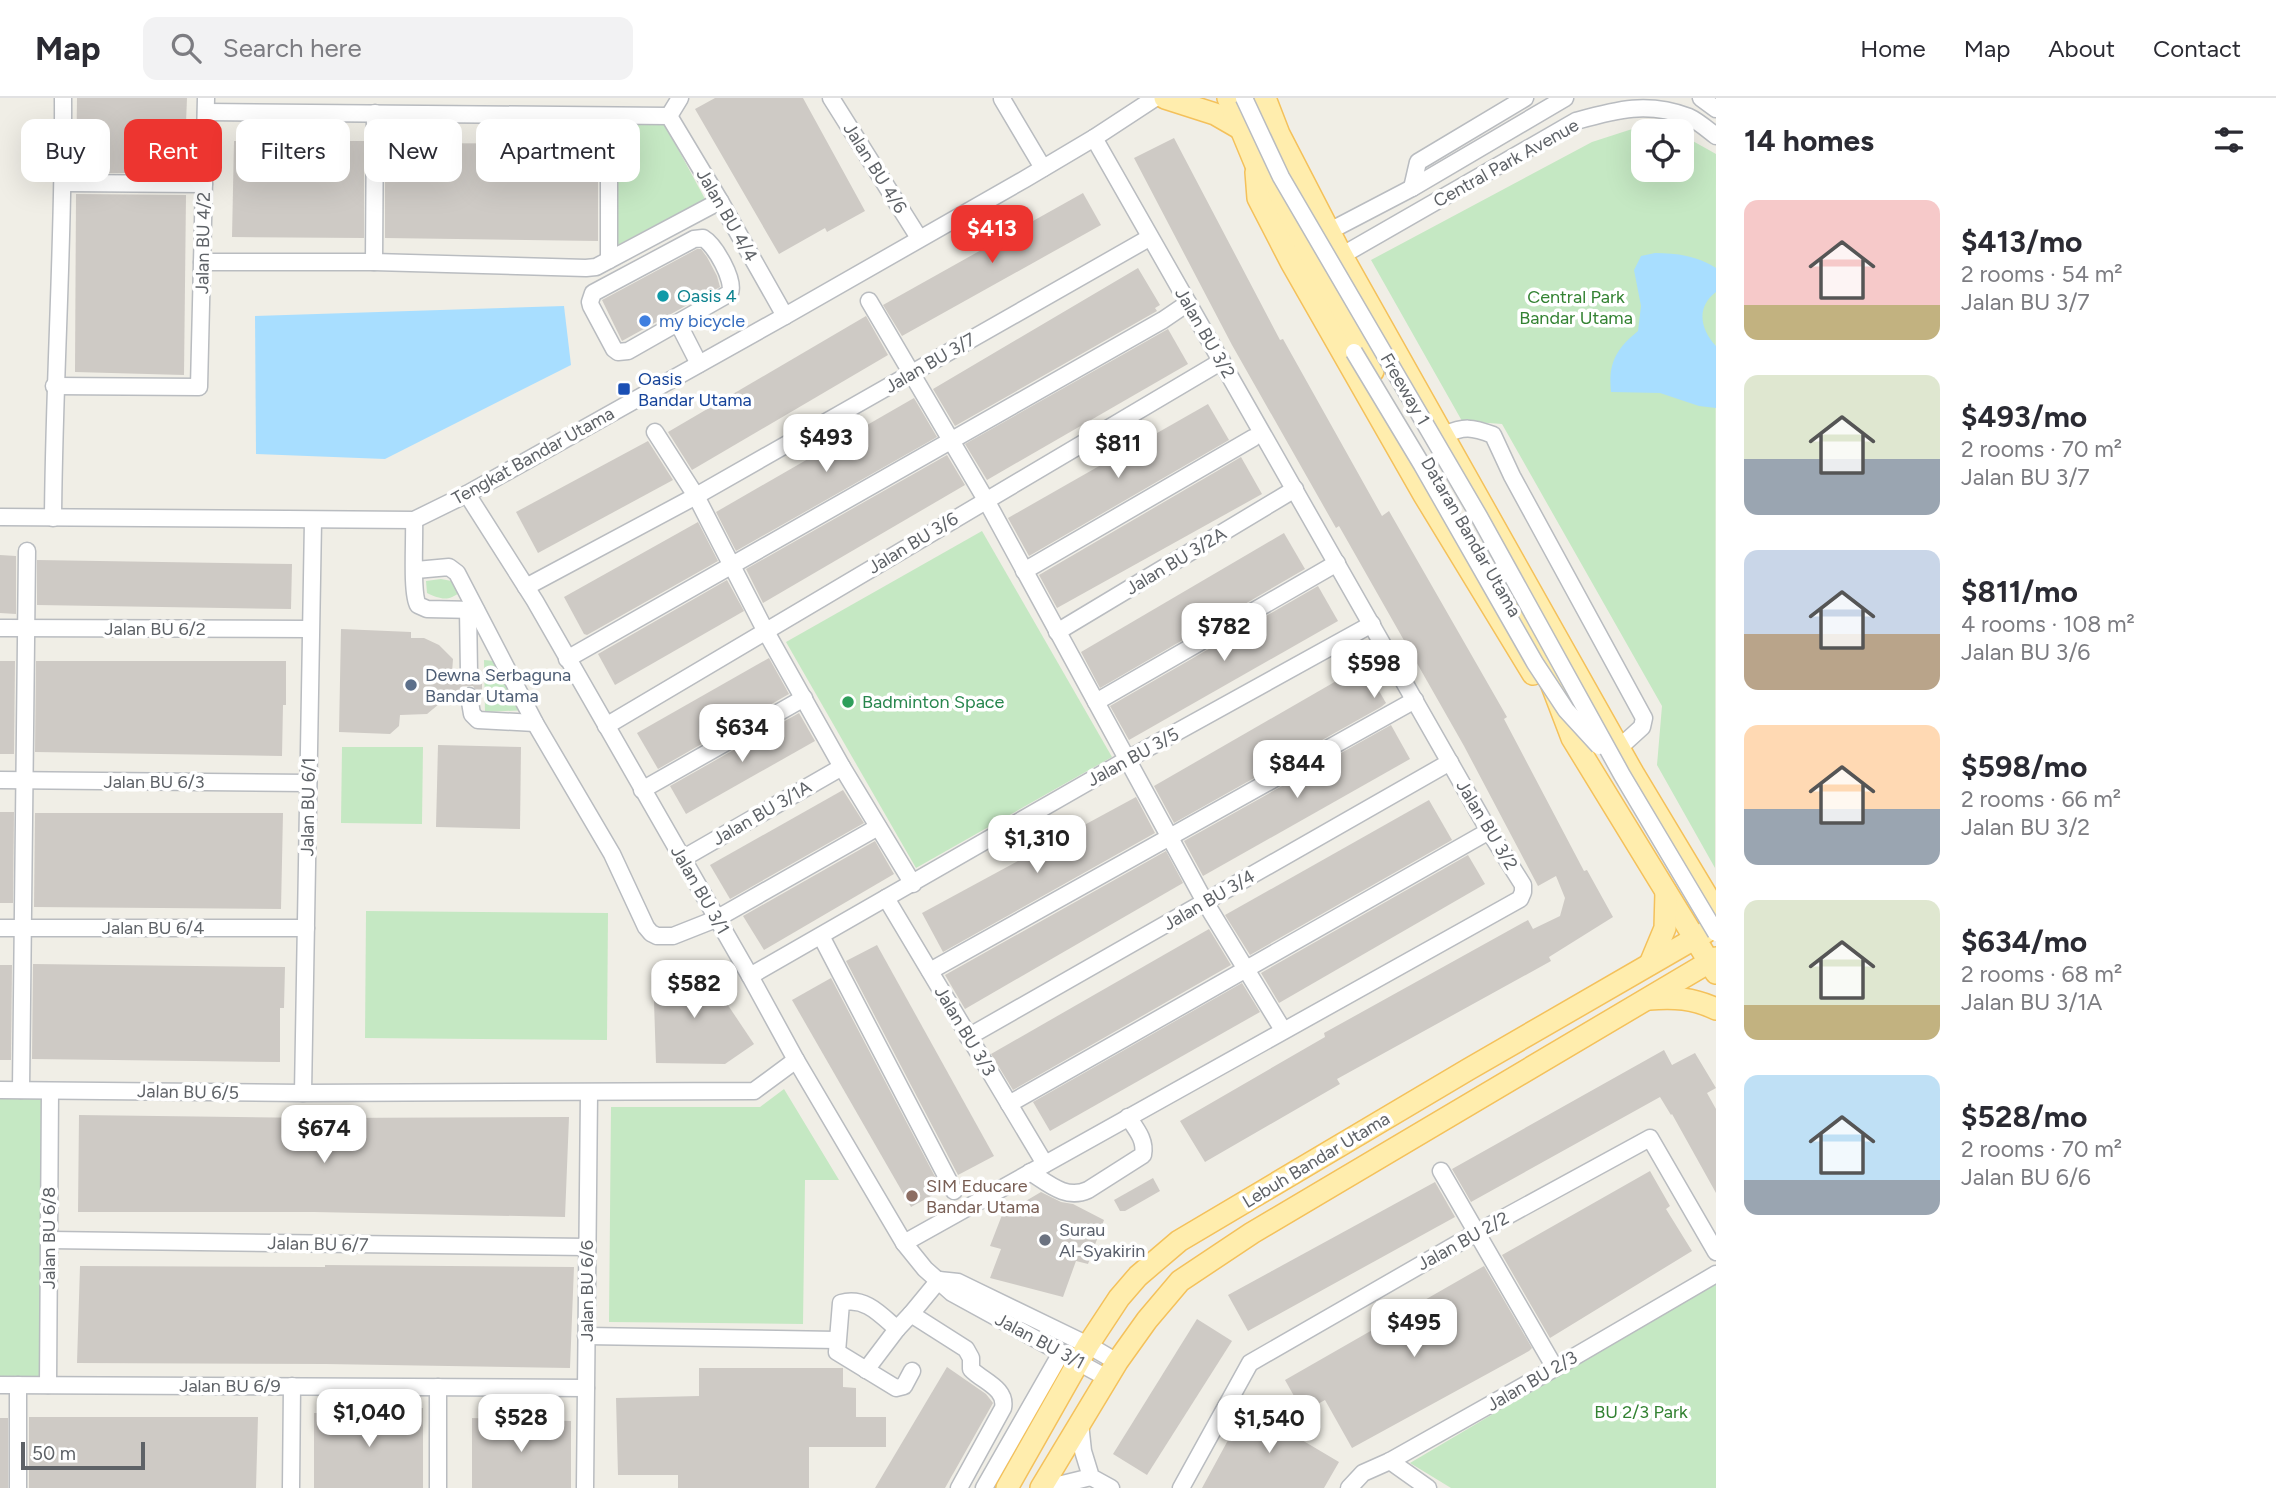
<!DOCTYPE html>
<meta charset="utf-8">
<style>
body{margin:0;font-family:Figtree,sans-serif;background:#f2f2f3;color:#2b2b33;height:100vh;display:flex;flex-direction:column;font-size:26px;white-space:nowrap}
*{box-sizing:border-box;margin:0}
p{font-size:23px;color:#7c7c81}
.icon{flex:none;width:38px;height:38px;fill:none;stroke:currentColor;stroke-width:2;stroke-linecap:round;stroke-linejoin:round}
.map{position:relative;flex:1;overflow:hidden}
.panel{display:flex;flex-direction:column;background:#fff;width:560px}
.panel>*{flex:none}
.top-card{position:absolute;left:21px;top:21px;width:665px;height:63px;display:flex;gap:14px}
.fabs{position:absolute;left:1631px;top:21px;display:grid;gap:14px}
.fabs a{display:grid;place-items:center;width:63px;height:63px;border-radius:14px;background:#fff;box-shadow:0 7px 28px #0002;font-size:35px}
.scale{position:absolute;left:21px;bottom:18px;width:124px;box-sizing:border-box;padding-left:7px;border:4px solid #5e6267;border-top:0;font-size:19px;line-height:24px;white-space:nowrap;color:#5e6267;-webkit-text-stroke:5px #fff;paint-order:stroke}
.price{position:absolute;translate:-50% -60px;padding:0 16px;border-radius:14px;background:#fff;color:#222;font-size:23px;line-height:46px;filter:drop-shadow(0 2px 4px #0008)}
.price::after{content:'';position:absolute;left:50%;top:42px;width:21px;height:16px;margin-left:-10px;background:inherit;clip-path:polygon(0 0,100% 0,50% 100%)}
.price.on{background:#ed3530;color:#fff}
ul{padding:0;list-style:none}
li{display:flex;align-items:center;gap:21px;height:175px;padding:0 28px}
li span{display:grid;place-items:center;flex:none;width:196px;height:140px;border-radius:14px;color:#555}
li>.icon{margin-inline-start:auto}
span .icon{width:84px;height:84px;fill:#fffc;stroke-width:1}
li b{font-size:30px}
h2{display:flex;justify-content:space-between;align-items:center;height:84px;padding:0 28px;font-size:30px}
.chip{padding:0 24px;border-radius:14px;background:#fff;box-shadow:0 7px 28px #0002;font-size:24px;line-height:63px}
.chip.on{background:#ed3530;color:#fff}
header{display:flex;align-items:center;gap:42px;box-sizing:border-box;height:98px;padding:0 35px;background:#fff;border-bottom:2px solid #e1e1e2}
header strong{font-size:33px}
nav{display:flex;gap:38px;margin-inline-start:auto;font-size:24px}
.search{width:490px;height:63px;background:#f2f2f3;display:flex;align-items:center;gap:18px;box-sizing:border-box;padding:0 24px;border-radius:14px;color:#7c7c81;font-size:26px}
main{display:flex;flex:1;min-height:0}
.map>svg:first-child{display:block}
.green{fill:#c5e8c3}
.water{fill:#a8deff}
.building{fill:#cecac5}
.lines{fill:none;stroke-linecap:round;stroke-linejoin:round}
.minor-casing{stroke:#b9bcc0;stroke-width:19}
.major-casing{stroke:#f4c15b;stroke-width:24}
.minor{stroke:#fff;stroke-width:16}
.major{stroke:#ffedad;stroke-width:21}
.minor-bridge-casing{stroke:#b9bcc0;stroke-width:19;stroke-linecap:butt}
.minor-bridge{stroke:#fff;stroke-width:16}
.culture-dot{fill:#0f9aa8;stroke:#fff;stroke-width:2.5}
.shop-dot{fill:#3f7fe0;stroke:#fff;stroke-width:2.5}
.transit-dot{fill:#1a4fb4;stroke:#fff;stroke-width:2.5}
.service-dot{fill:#5c6f8a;stroke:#fff;stroke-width:2.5}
.leisure-dot{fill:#2e9e5b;stroke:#fff;stroke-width:2.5}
.education-dot{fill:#8d6e63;stroke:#fff;stroke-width:2.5}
.worship-dot{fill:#6b7280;stroke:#fff;stroke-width:2.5}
.labels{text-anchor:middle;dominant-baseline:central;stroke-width:7;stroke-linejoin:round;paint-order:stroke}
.street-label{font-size:18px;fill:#5e6267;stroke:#fff}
.culture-label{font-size:18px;fill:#0d838f;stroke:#fff;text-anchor:start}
.park-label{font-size:18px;fill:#338232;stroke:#fff}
.shop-label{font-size:18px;fill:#366cbe;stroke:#fff;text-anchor:start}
.transit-label{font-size:18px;fill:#164399;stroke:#fff;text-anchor:start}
.service-label{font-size:18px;fill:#4e5e75;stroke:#fff;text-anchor:start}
.leisure-label{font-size:18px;fill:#27864d;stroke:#fff;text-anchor:start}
.education-label{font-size:18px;fill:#785e54;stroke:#fff;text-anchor:start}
.worship-label{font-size:18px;fill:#5b616d;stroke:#fff;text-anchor:start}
</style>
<header>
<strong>Map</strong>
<div class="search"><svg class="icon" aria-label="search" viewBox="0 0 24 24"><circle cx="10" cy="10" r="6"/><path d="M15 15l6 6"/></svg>Search here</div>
<nav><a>Home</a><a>Map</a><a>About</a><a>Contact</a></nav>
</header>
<main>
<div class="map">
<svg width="1716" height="1390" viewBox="0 0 1716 1390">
<rect width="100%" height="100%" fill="#f0eee6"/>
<g class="green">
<path d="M663,23L705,101L612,150L613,24Z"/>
<path d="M1657,23L1676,33H1643V72H1682V37L1716,56L1715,770L1657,667L1662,608L1502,326L1462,323L1371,162L1592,44Z"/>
<path d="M982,433L1112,659L916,770L786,544Z"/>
<path d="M441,481L457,484L460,494C448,504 440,501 427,495L426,483Z"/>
<path d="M484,562L505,564L527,612L485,614Z"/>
<path d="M342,649H423L422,726L341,725Z"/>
<path d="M366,813L608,815L607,942L365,940Z"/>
<path d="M784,991L839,1082H805L803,1226L609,1224L611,1009H760Z"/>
<path d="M0,995L47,996L45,1284H0Z"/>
<path d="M1716,1184V1390H1451L1410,1365Z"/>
</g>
<g class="water">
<path d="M1655,155C1677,155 1697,158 1716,170V194C1696,209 1700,231 1716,248V310L1699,308L1660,295L1611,294C1608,265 1616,251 1638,233L1641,208L1634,172L1641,158Z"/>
<path d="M564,208L571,267L385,361L256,356L255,218Z"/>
</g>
<g class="building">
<path d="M77,0H187L184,75H76Z"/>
<path d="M715,0H803L865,113L827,134L825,130L779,156L695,11Z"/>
<path d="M1174,40L1280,242L1283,241L1382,418L1389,413L1507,619L1504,621L1584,773L1587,772L1613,819L1549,859L1551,863L1337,981L1340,986L1205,1064L1180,1023L1325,939L1324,935L1528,822L1533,831L1560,818L1565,800L1556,778L1538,788L1464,648L1339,428L1336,430L1232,247L1134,60Z"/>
<path d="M234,43H364V140L232,139Z"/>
<path d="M385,45L598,46V143L385,140Z"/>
<path d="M1083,95L1101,127L902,238L883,207Z"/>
<path d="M76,96L186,97L184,277L75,274Z"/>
<path d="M697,151H701L707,159L717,178L720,189L622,243L602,202Z"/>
<path d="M1138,170L1160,207L1155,210L1157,213L955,328L933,291Z"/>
<path d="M866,218L888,257L692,372L668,334Z"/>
<path d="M1168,231L1188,266L987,382L965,346Z"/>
<path d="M914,300L937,339L736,453L716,414Z"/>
<path d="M1208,306L1229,342L1029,458L1008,420Z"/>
<path d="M648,343L673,382L538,455L516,414Z"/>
<path d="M947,357L965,387L763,505L746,471Z"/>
<path d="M1241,359L1262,396L1057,510L1039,477Z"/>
<path d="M698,424L718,463L587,537L584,536L564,499Z"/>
<path d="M1284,435L1305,471L1100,590L1081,554Z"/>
<path d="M0,457L16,458V516L0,515Z"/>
<path d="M37,462L292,466L291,511L37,507Z"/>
<path d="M727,482L744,513L615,587L598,556Z"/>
<path d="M1318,488L1338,523L1129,642L1110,608Z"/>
<path d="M341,531L411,534V540H424L439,547L453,561L452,575H458L463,584H474L479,575H482V598H480L473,588H467L462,590L459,598H445L439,606L427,616L400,617L399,628L390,636L339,634Z"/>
<path d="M769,560L789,596L658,671L637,635Z"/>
<path d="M0,563H15L14,656H0Z"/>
<path d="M36,563H286V607H283L282,658L35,654Z"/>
<path d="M1364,567L1386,605L1381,609L1174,725L1154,688Z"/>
<path d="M799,615L815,643L686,716L670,688Z"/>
<path d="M1391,627L1410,661L1203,778L1184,743Z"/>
<path d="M438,647L521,649L520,731L436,729Z"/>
<path d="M843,692L864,725L730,801L710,767Z"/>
<path d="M1136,699L1155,735L943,854L922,815Z"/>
<path d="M1429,702L1452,742L1250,857L1225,817Z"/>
<path d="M0,714H14L13,805H0Z"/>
<path d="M35,715H283L281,811L34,809Z"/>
<path d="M875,743L894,776L764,852L743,818Z"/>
<path d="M1166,753L1183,785L965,911L945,877Z"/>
<path d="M1468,757L1485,786L1279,905L1261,875Z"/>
<path d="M1209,831L1231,867L1013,992L991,956Z"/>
<path d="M877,847L994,1058L958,1077L846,863Z"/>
<path d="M33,866L285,869L284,910H280V964L32,961Z"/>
<path d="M0,867H12L11,962H0Z"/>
<path d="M703,870L754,946L725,966L656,965L653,873Z"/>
<path d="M831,880L942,1092L911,1109L792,902Z"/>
<path d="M1242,885L1260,914L1050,1033L1033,1004Z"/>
<path d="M1664,952L1672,967L1695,955L1716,990L1707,995L1716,1011V1095L1672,1016L1671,1017L1660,999L1471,1104L1452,1071Z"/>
<path d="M79,1017L318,1020L569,1019L565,1119L314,1114H78Z"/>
<path d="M1650,1073L1670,1108L1666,1111L1692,1153L1550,1240L1502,1157Z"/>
<path d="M1153,1080L1160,1093L1125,1113H1120L1114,1102Z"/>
<path d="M1435,1084L1455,1119L1248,1233L1228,1197Z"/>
<path d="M1041,1094L1061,1104L1073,1106L1104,1122L1088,1166L1076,1163L1063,1199L990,1180L1001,1151L990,1148L1002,1117Z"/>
<path d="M325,1167L574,1169L570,1270L326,1266L77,1265L80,1168L325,1169Z"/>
<path d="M1484,1168L1532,1250L1529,1253L1352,1350L1325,1302L1303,1314L1285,1282Z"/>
<path d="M1197,1221L1232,1243L1147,1377L1113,1356Z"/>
<path d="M947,1269L986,1296L993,1305L945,1390H875Z"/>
<path d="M699,1270H843V1289L856,1290V1319H886V1349H809V1390H678V1377H618L616,1300L699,1298Z"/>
<path d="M1252,1298L1297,1322L1290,1335L1339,1364L1324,1390H1202Z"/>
<path d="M371,1310H423V1390H314V1315H372Z"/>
<path d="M29,1319H258L256,1390H29Z"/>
<rect x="0" y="1320" width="8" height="70"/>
<path d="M472,1320L571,1323V1390H472Z"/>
</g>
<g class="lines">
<defs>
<g id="minor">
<path d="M831,0L919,140"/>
<path d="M1701,0L1716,11"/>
<path d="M1002,1L1043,70"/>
<path d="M206,14L669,18L720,103L785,218"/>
<path d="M609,18V162"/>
<path d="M669,18L680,0"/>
<path d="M64,85L204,86"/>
<path d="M1412,90L1418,64L1525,0"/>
<path d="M1322,137L1412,90L1565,0"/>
<path d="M703,140C715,147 735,182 730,195L628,253L618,254L614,251L591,208L590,204L593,195L694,141Z"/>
<path d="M1334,162L1576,23C1616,12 1647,3 1689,19C1698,23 1708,32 1716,38"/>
<path d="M202,164H374L586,170L596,169L720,103"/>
<path d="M374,164L375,15"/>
<path d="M869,203L986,402L1205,804L1283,932"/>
<path d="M678,225L699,266"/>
<path d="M54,288L199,289L206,0"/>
<path d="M655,334L696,398L765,532L842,669L913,786"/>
<path d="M1444,337C1464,328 1472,329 1493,337L1512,378L1644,620L1642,629L1619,650"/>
<path d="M467,396L535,503L750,878L796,962L904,1145L925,1171L952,1195L1107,1280"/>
<path d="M0,419L414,422L467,396L785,218L1025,81L1094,40L1155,0"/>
<path d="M53,420C54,280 64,140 63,0"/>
<path d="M414,422C415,440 411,495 418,507L427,511L476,512"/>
<path d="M416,472L449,469L457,475L535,625L612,756L646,829L651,835L657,838H673L716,821L878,729"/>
<path d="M1024,473L1253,340"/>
<path d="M526,489L696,398L1149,140"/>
<path d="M468,511L469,575"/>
<path d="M0,530L310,531"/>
<path d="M1057,534L1295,391"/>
<path d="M567,561L1163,222L1188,205"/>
<path d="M469,598L472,616L478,622L535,625"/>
<path d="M1096,604L1337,465"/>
<path d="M606,628L1222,263"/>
<path d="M0,682L308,685"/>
<path d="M642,692L804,600"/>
<path d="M682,761L842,669"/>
<path d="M886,800L1045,1066"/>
<path d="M0,830H306"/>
<path d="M821,838L954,1093"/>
<path d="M930,873L1415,602"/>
<path d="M750,878L1128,661L1372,526"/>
<path d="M968,939L1450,664"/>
<path d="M0,992L303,995L754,993L796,962"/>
<path d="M21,992L27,453"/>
<path d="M303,995L313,423"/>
<path d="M1009,1006L1489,733"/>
<path d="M1441,1073L1555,1270"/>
<path d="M1030,1074C1049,1086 1066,1102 1088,1092L1143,1057C1146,1042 1136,1031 1128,1019"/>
<path d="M49,1142L587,1149"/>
<path d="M904,1145L1520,801L1523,794V787L1489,733L1094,40"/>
<path d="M939,1182L958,1184L1088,1247L1117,1264"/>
<path d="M911,1216L939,1182"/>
<path d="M586,1238L837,1242"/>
<path d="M866,1272L897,1231"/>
<path d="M912,1273L904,1288L896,1290L837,1254L841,1205C865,1198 881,1217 897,1231L911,1216L966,1251L971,1260V1271C982,1283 1007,1290 1003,1310L959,1390"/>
<path d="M0,1287L586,1290"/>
<path d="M48,1287L50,993"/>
<path d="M438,1289V1390"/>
<path d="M1080,1325L1083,1353L1091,1379L1111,1390"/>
<path d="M1390,1363L1428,1390"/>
<path d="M18,1390V1287"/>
<path d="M291,1390L292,1288"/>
<path d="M585,1390L589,995"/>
<path d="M984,1390L1061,1255"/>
<path d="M1046,1390L1091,1379"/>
<path d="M1181,1390L1250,1265L1476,1135L1650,1040L1716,1154"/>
<path d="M1349,1390L1363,1375L1390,1363L1555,1270L1716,1176"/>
</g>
<g id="major">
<path d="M1165,0L1215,16L1241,31"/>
<path d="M1228,0L1255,65L1373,273"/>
<path d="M1265,0L1279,36L1342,158L1633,675L1716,813"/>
<path d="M1256,74L1258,100L1291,164L1424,397L1533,576"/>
<path d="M1512,509L1541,559L1572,640L1716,875"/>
<path d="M1650,866L1665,830L1666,794"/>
<path d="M1649,901C1674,899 1693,900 1716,911"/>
<path d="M1007,1390L1088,1247L1119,1200L1138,1178L1179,1143L1469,971L1706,834"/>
<path d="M1041,1390L1117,1264L1147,1222L1180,1183L1252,1135L1716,860"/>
</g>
</defs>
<use href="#minor" class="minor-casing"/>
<use href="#major" class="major-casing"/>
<use href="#minor" class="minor"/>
<use href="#major" class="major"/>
<defs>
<g id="minor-bridge">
<path d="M1244,0L1281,79L1480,420L1622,677L1716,835"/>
<path d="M1354,254L1422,367L1535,565L1566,612L1599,648"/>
</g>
</defs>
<use href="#minor-bridge" class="minor-bridge-casing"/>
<use href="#minor-bridge" class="minor-bridge"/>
</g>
<circle class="culture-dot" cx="663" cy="198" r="7"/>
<circle class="shop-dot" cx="645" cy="223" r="7"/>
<rect class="transit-dot" x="617" y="284" width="14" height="14" rx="3.5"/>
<circle class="service-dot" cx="411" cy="587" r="7"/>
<circle class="leisure-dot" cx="848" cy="604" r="7"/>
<circle class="education-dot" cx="912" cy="1098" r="7"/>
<circle class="worship-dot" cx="1045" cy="1142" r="7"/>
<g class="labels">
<g class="street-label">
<text transform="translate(1506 65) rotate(-29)">Central Park Avenue</text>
<text transform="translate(875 70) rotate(58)">Jalan BU 4/6</text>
<text transform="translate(727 117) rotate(60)">Jalan BU 4/4</text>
<text transform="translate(203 145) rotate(-89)">Jalan BU 4/2</text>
<text transform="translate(1205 235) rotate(60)">Jalan BU 3/2</text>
<text transform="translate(930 265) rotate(-30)">Jalan BU 3/7</text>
<text transform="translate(1405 291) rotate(60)">Freeway 1</text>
<text transform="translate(533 358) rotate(-29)">Tengkat Bandar Utama</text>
<text transform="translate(1471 439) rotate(60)">Dataran Bandar Utama</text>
<text transform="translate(913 445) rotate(-31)">Jalan BU 3/6</text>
<text transform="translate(1176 463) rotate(-31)">Jalan BU 3/2A</text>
<text x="155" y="531">Jalan BU 6/2</text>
<text transform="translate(1133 659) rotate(-29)">Jalan BU 3/5</text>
<text x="154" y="684">Jalan BU 6/3</text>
<text transform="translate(308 709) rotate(-89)">Jalan BU 6/1</text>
<text transform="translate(762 715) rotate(-30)">Jalan BU 3/1A</text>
<text transform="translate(1487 727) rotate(59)">Jalan BU 3/2</text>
<text transform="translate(700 792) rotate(60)">Jalan BU 3/1</text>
<text transform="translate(1209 802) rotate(-30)">Jalan BU 3/4</text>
<text x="153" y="830">Jalan BU 6/4</text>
<text transform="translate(965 933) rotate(59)">Jalan BU 3/3</text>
<text transform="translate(188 994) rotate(1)">Jalan BU 6/5</text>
<text transform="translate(1316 1062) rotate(-31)">Lebuh Bandar Utama</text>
<text transform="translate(49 1140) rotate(-90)">Jalan BU 6/8</text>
<text transform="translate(1463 1143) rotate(-29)">Jalan BU 2/2</text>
<text transform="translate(318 1146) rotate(1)">Jalan BU 6/7</text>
<text transform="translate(587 1193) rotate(-90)">Jalan BU 6/6</text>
<text transform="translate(1040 1243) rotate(28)">Jalan BU 3/1</text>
<text transform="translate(1532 1283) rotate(-30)">Jalan BU 2/3</text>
<text x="230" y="1288">Jalan BU 6/9</text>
</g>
<g class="culture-label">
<text x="677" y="198">Oasis 4</text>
</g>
<g class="park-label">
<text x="1576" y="199">Central Park<tspan x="1576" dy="21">Bandar Utama</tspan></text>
<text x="1641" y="1314">BU 2/3 Park</text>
</g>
<g class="shop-label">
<text x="659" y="223">my bicycle</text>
</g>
<g class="transit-label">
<text x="638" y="281">Oasis<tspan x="638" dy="21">Bandar Utama</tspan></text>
</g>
<g class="service-label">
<text x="425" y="577">Dewna Serbaguna<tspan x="425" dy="21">Bandar Utama</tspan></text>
</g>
<g class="leisure-label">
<text x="862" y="604">Badminton Space</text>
</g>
<g class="education-label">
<text x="926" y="1088">SIM Educare<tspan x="926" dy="21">Bandar Utama</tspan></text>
</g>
<g class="worship-label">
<text x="1059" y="1132">Surau<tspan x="1059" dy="21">Al-Syakirin</tspan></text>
</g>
</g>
</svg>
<div class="fabs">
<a><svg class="icon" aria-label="locate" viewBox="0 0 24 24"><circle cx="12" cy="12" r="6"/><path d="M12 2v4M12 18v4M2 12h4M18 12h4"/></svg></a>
</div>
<div class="scale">50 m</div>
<b class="price on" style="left:992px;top:167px">$413</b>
<b class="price" style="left:826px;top:376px">$493</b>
<b class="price" style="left:1118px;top:382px">$811</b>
<b class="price" style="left:1224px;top:565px">$782</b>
<b class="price" style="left:1374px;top:602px">$598</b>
<b class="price" style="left:742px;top:666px">$634</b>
<b class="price" style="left:1297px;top:702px">$844</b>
<b class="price" style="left:1037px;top:777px">$1,310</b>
<b class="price" style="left:694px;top:922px">$582</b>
<b class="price" style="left:324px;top:1067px">$674</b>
<b class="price" style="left:1414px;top:1261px">$495</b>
<b class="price" style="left:369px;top:1351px">$1,040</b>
<b class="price" style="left:521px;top:1356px">$528</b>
<b class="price" style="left:1269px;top:1357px">$1,540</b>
<div class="top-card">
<a class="chip">Buy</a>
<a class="chip on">Rent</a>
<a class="chip">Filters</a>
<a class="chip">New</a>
<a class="chip">Apartment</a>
</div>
</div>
<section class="panel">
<h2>14 homes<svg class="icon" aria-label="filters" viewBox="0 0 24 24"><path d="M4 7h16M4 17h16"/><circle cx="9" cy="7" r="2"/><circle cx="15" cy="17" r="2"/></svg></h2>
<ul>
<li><span style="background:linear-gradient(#f6c9c9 75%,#c2b280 0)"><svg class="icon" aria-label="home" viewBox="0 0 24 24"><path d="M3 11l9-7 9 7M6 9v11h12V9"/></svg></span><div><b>$413/mo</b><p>2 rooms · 54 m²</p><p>Jalan BU 3/7</p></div></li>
<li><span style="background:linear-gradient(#dfe7d0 60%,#9aa5b1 0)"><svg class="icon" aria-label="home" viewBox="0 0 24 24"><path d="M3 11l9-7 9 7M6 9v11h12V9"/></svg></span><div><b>$493/mo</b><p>2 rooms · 70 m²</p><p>Jalan BU 3/7</p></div></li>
<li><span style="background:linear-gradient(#c9d6e8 60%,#b9a48a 0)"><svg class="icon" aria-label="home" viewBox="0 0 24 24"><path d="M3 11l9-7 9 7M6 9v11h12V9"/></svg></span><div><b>$811/mo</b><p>4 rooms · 108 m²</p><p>Jalan BU 3/6</p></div></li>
<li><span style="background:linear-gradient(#ffd9b3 60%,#9aa5b1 0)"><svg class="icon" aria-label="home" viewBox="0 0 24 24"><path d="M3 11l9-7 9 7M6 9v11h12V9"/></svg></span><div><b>$598/mo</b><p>2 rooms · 66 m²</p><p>Jalan BU 3/2</p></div></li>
<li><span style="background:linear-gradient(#dfe7d0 75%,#c2b280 0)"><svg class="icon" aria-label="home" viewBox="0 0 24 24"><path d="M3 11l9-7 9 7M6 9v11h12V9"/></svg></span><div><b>$634/mo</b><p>2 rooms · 68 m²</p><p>Jalan BU 3/1A</p></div></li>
<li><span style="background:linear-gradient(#bfe0f5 75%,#9aa5b1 0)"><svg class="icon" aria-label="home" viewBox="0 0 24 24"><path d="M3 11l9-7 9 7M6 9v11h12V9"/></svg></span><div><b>$528/mo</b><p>2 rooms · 70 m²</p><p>Jalan BU 6/6</p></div></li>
</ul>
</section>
</main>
